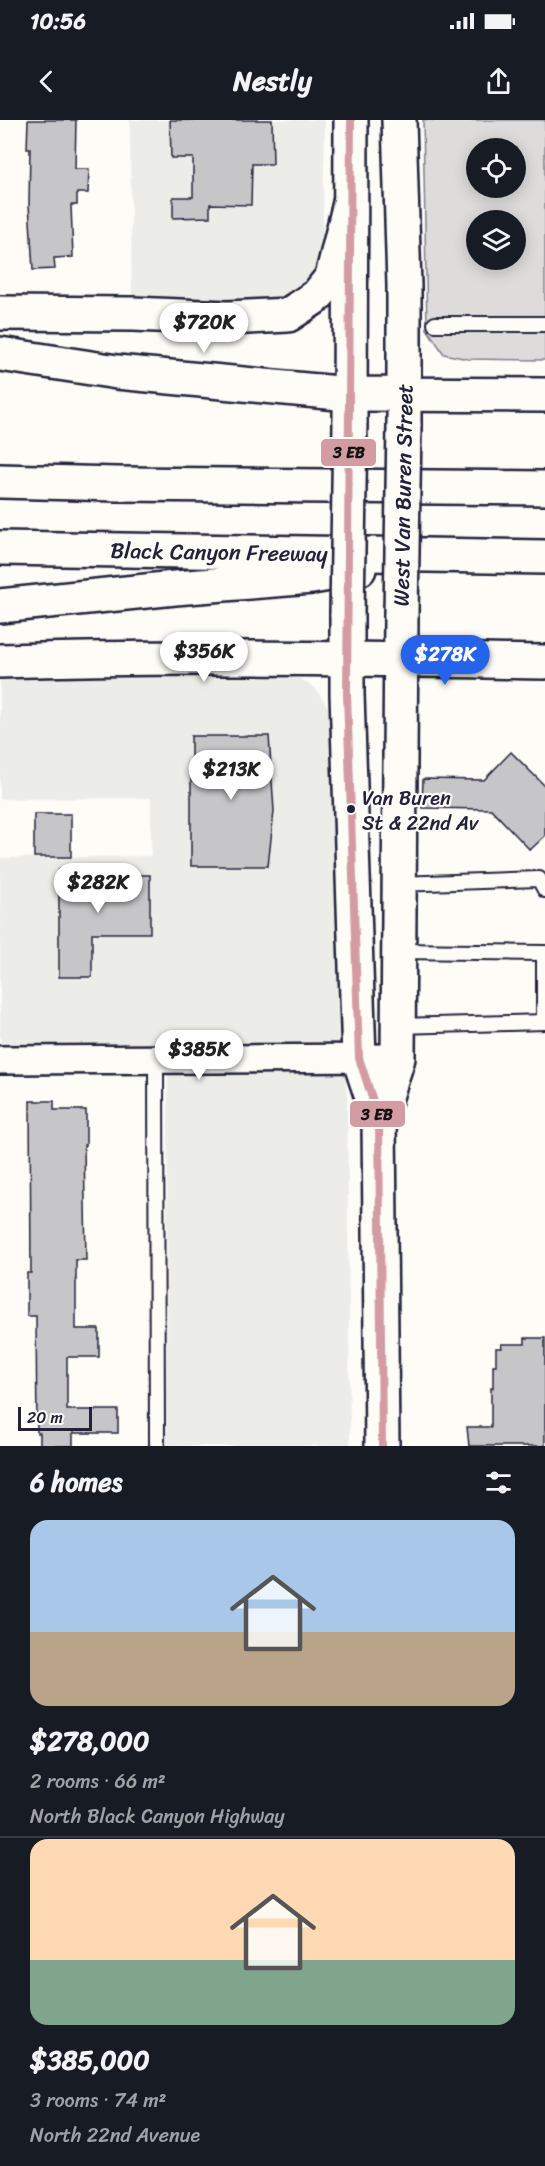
<!DOCTYPE html>
<meta charset="utf-8">
<style>
body{margin:0;font-family:Sriracha,sans-serif;background:#20242c;color:#f1f3f6;height:100vh;display:flex;flex-direction:column;font-size:22px;white-space:nowrap}
*{box-sizing:border-box;margin:0}
p{font-size:20px;color:#9ea1a6}
.icon{flex:none;width:33px;height:33px;fill:none;stroke:currentColor;stroke-width:2;stroke-linecap:round;stroke-linejoin:round}
.map{position:relative;height:1326px;overflow:hidden}
.side{display:flex;flex-direction:column;background:#171b24;flex:1}
.side>*{flex:none}
.fabs{position:absolute;left:466px;top:18px;display:grid;gap:12px}
.fabs a{display:grid;place-items:center;width:60px;height:60px;border-radius:50%;background:#171b24;box-shadow:0 3px 15px #0003;font-size:30px}
.scale{position:absolute;left:18px;bottom:15px;width:74px;box-sizing:border-box;padding-left:6px;border:3px solid #22223b;border-top:0;font-size:16px;line-height:21px;white-space:nowrap;color:#22223b;-webkit-text-stroke:4px #fdfcf7;paint-order:stroke}
.price{position:absolute;translate:-50% -51px;padding:0 14px;border-radius:21px;background:#fff;color:#222;font-size:20px;line-height:39px;filter:drop-shadow(0 2px 3px #0008)}
.price::after{content:'';position:absolute;left:50%;top:36px;width:18px;height:14px;margin-left:-9px;background:inherit;clip-path:polygon(0 0,100% 0,50% 100%)}
.price.selected{background:#2563eb;color:#fff}
ul{padding:0;list-style:none}
li{display:grid;align-content:center;gap:12px;height:318px;padding:0 30px}
li+li{border-top:2px solid #363941}
li span{display:grid;place-items:center;height:186px;border-radius:18px;color:#555}
li>.icon{margin-inline-start:auto}
span .icon{width:108px;height:108px;fill:#fffc;stroke-width:1}
li b{font-size:26px}
h2{display:flex;justify-content:space-between;align-items:center;height:72px;padding:0 30px;font-size:26px}
.status{display:flex;justify-content:space-between;align-items:center;height:42px;padding:0 30px;background:#171b24;direction:ltr}
.status svg{height:16px;fill:currentColor}
header{display:flex;justify-content:space-between;align-items:center;height:78px;padding:0 30px;background:#171b24;font-size:27px;font-weight:700}
.map>svg:first-child{display:block}
.built{fill:#ecece9}
.green{fill:#dddcdb;stroke:#807f8b;stroke-width:1.5;fill-rule:evenodd}
.building{fill:#c6c6c8;stroke:#22223b;stroke-width:1.5}
.lines{fill:none;stroke-linecap:round;stroke-linejoin:round}
.service-casing{stroke:#22223b;stroke-width:18}
.minor-casing{stroke:#22223b;stroke-width:32}
.secondary-casing{stroke:#22223b;stroke-width:38}
.primary-casing{stroke:#22223b;stroke-width:38}
.motorway-casing{stroke:#22223b;stroke-width:38}
.service{stroke:#fdfcf7;stroke-width:14}
.minor{stroke:#fdfcf7;stroke-width:27}
.secondary{stroke:#fdfcf7;stroke-width:33}
.primary{stroke:#fdfcf7;stroke-width:33}
.motorway{stroke:#fdfcf7;stroke-width:33}
.primary-bridge-casing{stroke:#22223b;stroke-width:38;stroke-linecap:butt}
.primary-bridge{stroke:#fdfcf7;stroke-width:33}
.bus-1-casing{stroke:#fdfcf7;stroke-width:12}
.bus-1{stroke:#d39ca3;stroke-width:8}
.bus-dot{fill:#22223b;stroke:#fdfcf7;stroke-width:2}
.labels{text-anchor:middle;dominant-baseline:central;stroke-width:4.5;stroke-linejoin:round;paint-order:stroke}
.bus-label{font-size:20px;fill:#22223b;stroke:#fdfcf7;text-anchor:start}
.street-label{font-size:22px;fill:#22223b;stroke:#fdfcf7}
.line-badge{stroke:#fdfcf7;stroke-width:2}
.pale-badge-label{font-size:16px;text-anchor:middle;font-weight:bold;fill:#111}
</style>
<div class="status"><b>10:56</b><svg viewBox="0 0 49 12"><path d="M0 12V9h3v3zM5 12V6h3v6zM10 12V3h3v9zM15 12V0h3v12zM26 1h20v11H26zM47 4h2v5h-2z"/></svg></div>
<header><svg class="icon" aria-label="back" viewBox="0 0 24 24"><path d="M15 5l-7 7 7 7"/></svg>Nestly<svg class="icon" aria-label="share" viewBox="0 0 24 24"><path d="M12 15V3M7 8l5-5 5 5M5 13v7h14v-7"/></svg></header>
<div class="map">
<svg width="545" height="1326" viewBox="0 0 545 1326">
<rect width="100%" height="100%" fill="#fdfcf7"/>
<filter id="ink" filterUnits="userSpaceOnUse"><feTurbulence type="fractalNoise" baseFrequency=".0167" numOctaves="2"/><feDisplacementMap in="SourceGraphic" scale="12" xChannelSelector="R" yChannelSelector="G"/><feConvolveMatrix kernelMatrix="1 2 1 2 8 2 1 2 1" color-interpolation-filters="sRGB"/></filter>
<g filter="url(#ink)">
<g class="built">
<path d="M130,0H325L322,141L316,158L280,182L132,184Z"/>
<path d="M0,555H284L301,559L315,568L327,586L332,606L341,895L347,973L350,1326H166L168,952L0,954V738L151,736V678L0,679Z"/>
</g>
<path class="green" d="M423,0H545V240L468,239L444,234L427,209ZM477,28H516V68H477ZM477,100H516V140H477Z"/>
<g class="building">
<path d="M28,0H76L75,49H89L88,73H77V85H71L73,137L54,138L55,149L33,150L29,84L30,29H27Z"/>
<path d="M170,0H272L273,44H252L251,85L210,84V97L173,98V77H193V38H171Z"/>
<path d="M191,616H269L274,691L268,746H191Z"/>
<path d="M511,632L545,666V716L530,730L491,689L422,688L423,659L484,660Z"/>
<rect x="34" y="694" width="37" height="43"/>
<path d="M59,749H92V755H150V813H92V857H59Z"/>
<path d="M30,981H54V990H86V1025H84L86,1140H76V1209H99V1237H67V1290H118V1313H73V1326H40V1313H37L36,1196H27V1153H31Z"/>
<path d="M525,1218H545V1326H469L467,1307H491V1268H493V1245H496V1228H502L501,1224H525Z"/>
</g>
<g class="lines">
<defs>
<g id="service">
<path d="M435,204H545"/>
<path d="M398,764L539,759L545,770"/>
<path d="M398,831L545,833"/>
<path d="M544,833V902"/>
<path d="M398,906L545,902"/>
<path d="M156,938L157,1326"/>
</g>
<path id="minor" d="M0,940L398,938"/>
<g id="secondary">
<path d="M0,234L117,252L349,274L545,275"/>
<path d="M0,541C182,535 363,539 545,542"/>
</g>
<g id="primary">
<path d="M399,0L404,166V306"/>
<path d="M0,193L133,194L227,198L288,195L317,176L332,157L350,83"/>
<path d="M350,303L351,0"/>
<path d="M347,494V574L359,938L379,999L382,1326"/>
<path d="M379,999L398,938L401,494"/>
</g>
<g id="motorway">
<path d="M0,361L117,364L545,368"/>
<path id="s1" d="M0,428L545,437"/>
<path d="M0,486L175,468L312,457L359,449"/>
</g>
</defs>
<use href="#service" class="service-casing"/>
<use href="#minor" class="minor-casing"/>
<use href="#secondary" class="secondary-casing"/>
<use href="#primary" class="primary-casing"/>
<use href="#motorway" class="motorway-casing"/>
<use href="#service" class="service"/>
<use href="#minor" class="minor"/>
<use href="#secondary" class="secondary"/>
<use href="#primary" class="primary"/>
<use href="#motorway" class="motorway"/>
<defs>
<g id="primary-bridge">
<path d="M347,494L350,303"/>
<path d="M401,494L404,306"/>
</g>
</defs>
<use href="#primary-bridge" class="primary-bridge-casing"/>
<use href="#primary-bridge" class="primary-bridge"/>
<defs>
<path id="bus-1" d="M351,0L347,574L359,938L379,999L382,1326"/>
</defs>
<use href="#bus-1" class="bus-1-casing"/>
<use href="#bus-1" class="bus-1"/>
</g>
</g>
<circle class="bus-dot" cx="351" cy="689" r="5"/>
<g class="labels">
<g class="bus-label">
<text x="362" y="678">Van Buren<tspan x="362" dy="25">St &amp; 22nd Av</tspan></text>
</g>
<g class="street-label">
<text transform="translate(403 375) rotate(-89)">West Van Buren Street</text>
<text stroke="none"><textPath href="#s1" startOffset="219">Black Canyon Freeway</textPath></text>
</g>
</g>
<g class="line-badge">
<rect x="320" y="318" width="57" height="29" rx="6" fill="#d39ca3"/>
<rect x="349" y="980" width="57" height="28" rx="6" fill="#d39ca3"/>
</g>
<g class="pale-badge-label">
<text x="349" y="338">3 EB</text>
<text x="377" y="1000">3 EB</text>
</g>
</svg>
<div class="fabs">
<a><svg class="icon" aria-label="locate" viewBox="0 0 24 24"><circle cx="12" cy="12" r="6"/><path d="M12 2v4M12 18v4M2 12h4M18 12h4"/></svg></a>
<a><svg class="icon" aria-label="layers" viewBox="0 0 24 24"><path d="M12 4l9 5-9 5-9-5zM3 14l9 5 9-5"/></svg></a>
</div>
<div class="scale">20 m</div>
<b class="price" style="left:204px;top:234px">$720K</b>
<b class="price" style="left:204px;top:563px">$356K</b>
<b class="price selected" style="left:445px;top:566px">$278K</b>
<b class="price" style="left:231px;top:681px">$213K</b>
<b class="price" style="left:98px;top:794px">$282K</b>
<b class="price" style="left:199px;top:961px">$385K</b>
</div>
<section class="side">
<h2>6 homes<svg class="icon" aria-label="filters" viewBox="0 0 24 24"><path d="M4 7h16M4 17h16"/><circle cx="9" cy="7" r="2"/><circle cx="15" cy="17" r="2"/></svg></h2>
<ul>
<li><span style="background:linear-gradient(#a9c7e8 60%,#b9a48a 0)"><svg class="icon" aria-label="home" viewBox="0 0 24 24"><path d="M3 11l9-7 9 7M6 9v11h12V9"/></svg></span><div><b>$278,000</b><p>2 rooms · 66 m²</p><p>North Black Canyon Highway</p></div></li>
<li><span style="background:linear-gradient(#ffd9b3 65%,#7fa58c 0)"><svg class="icon" aria-label="home" viewBox="0 0 24 24"><path d="M3 11l9-7 9 7M6 9v11h12V9"/></svg></span><div><b>$385,000</b><p>3 rooms · 74 m²</p><p>North 22nd Avenue</p></div></li>
</ul>
</section>
